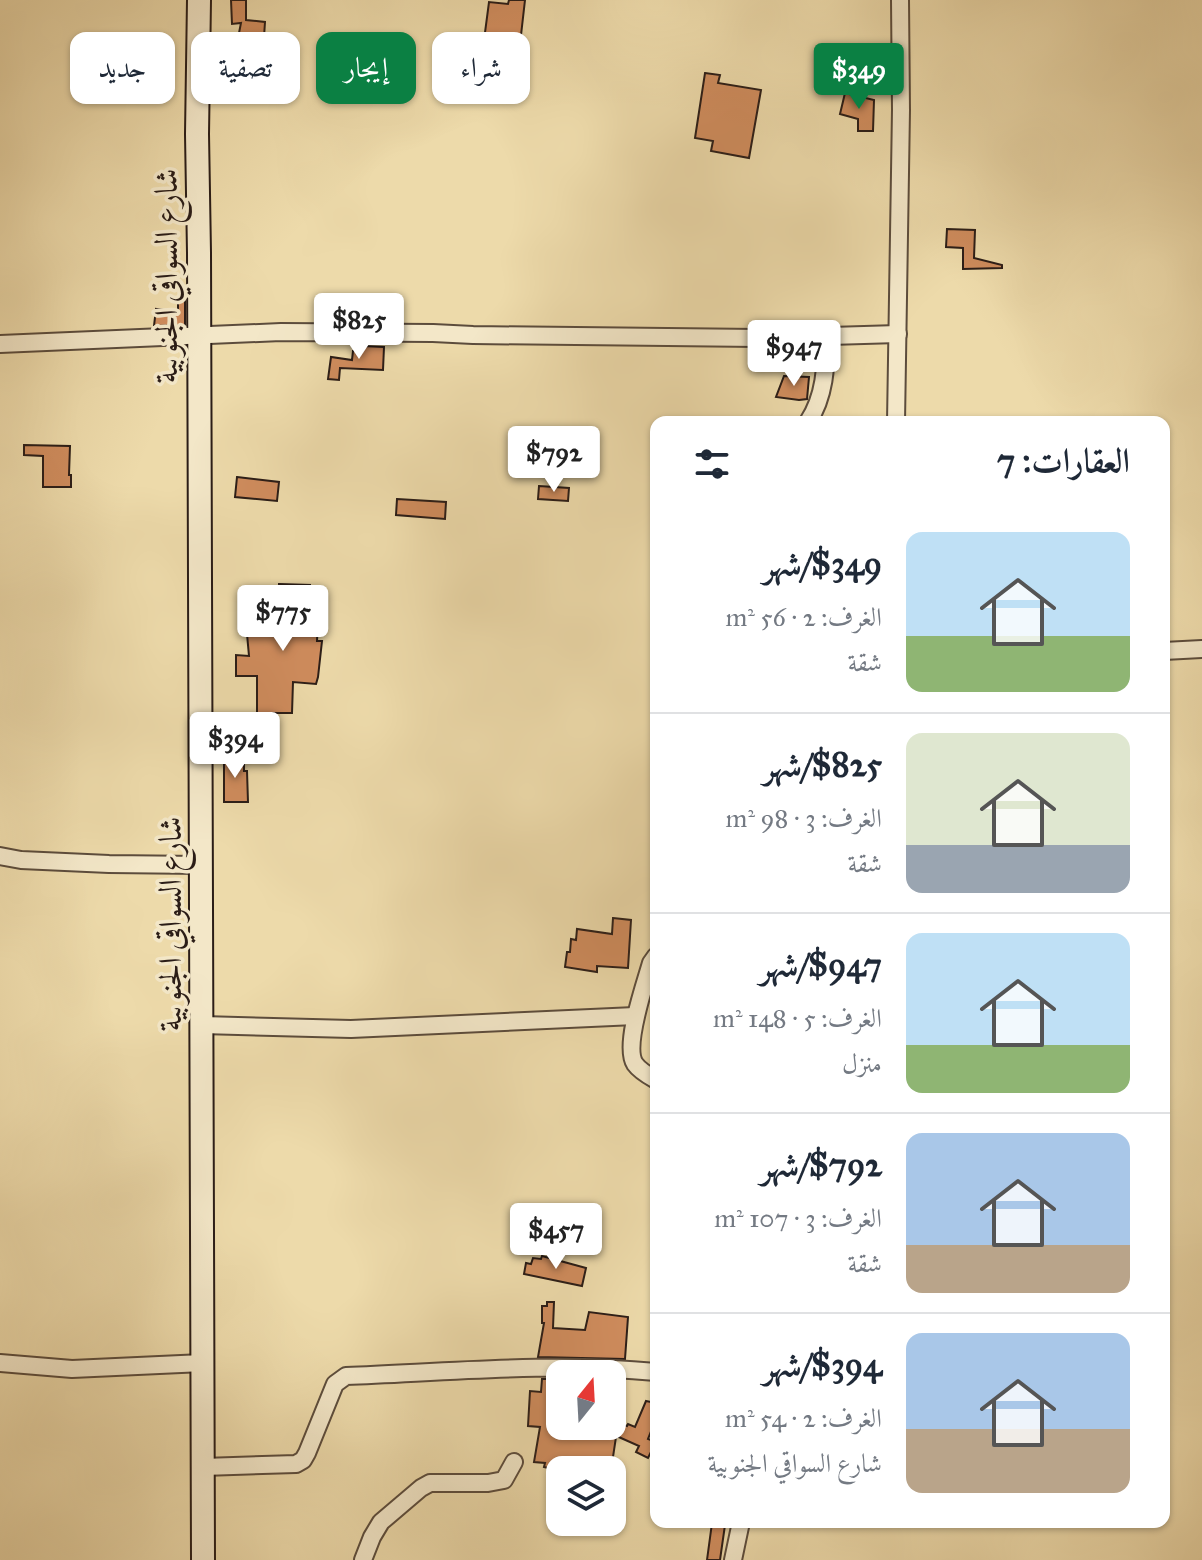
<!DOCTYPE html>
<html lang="ar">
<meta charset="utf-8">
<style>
body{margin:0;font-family:"IM FELL Great Primer",Amiri,serif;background:#f6f6f7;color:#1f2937;direction:rtl;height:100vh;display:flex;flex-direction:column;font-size:30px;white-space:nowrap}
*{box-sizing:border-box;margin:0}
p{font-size:26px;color:#747a83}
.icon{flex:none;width:44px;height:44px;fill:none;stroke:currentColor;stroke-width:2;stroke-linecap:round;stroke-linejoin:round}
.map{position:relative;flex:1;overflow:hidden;direction:ltr}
.drawer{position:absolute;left:650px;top:416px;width:520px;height:1112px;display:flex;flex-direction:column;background:#fff;border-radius:16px;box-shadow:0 2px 6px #0004;direction:rtl}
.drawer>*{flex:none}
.top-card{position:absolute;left:24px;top:32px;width:506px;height:72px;direction:rtl;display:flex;gap:16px}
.needle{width:52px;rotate:18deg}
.tools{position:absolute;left:546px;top:1360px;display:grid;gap:16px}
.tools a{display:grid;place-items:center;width:80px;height:80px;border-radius:16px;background:#fff;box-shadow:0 2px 6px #0004;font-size:40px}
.price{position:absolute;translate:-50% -68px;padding:0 18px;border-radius:8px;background:#fff;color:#222;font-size:26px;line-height:52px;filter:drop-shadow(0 2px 4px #0008)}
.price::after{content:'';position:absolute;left:50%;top:48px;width:24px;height:18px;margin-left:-12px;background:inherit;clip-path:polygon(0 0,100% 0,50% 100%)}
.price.current{background:#0b8043;color:#fff}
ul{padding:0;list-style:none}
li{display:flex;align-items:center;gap:24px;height:200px;padding:0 40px}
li+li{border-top:2px solid #e0e1e3}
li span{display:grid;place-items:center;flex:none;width:224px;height:160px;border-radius:16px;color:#555}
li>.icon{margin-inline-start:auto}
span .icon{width:96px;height:96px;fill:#fffc;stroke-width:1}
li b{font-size:34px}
h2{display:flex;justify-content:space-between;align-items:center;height:96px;padding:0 40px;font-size:34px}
.chip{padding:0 28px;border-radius:16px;background:#fff;box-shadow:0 2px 6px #0004;font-size:28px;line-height:72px}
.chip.current{background:#0b8043;color:#fff}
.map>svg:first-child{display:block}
.building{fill:#cf8c5d;stroke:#2b1d17;stroke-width:2}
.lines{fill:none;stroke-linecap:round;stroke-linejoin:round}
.street-casing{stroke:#5c4c3c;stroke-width:20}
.secondary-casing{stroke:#2b1d17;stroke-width:26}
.street{stroke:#f3e7c8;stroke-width:16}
.secondary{stroke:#f3e7c8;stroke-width:22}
.labels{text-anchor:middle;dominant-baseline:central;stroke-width:7;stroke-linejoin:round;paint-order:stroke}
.street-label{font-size:32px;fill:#2b1d17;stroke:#f3e7c8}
</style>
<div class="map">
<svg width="1202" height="1560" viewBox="0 0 1202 1560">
<rect width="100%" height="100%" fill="#eddaaa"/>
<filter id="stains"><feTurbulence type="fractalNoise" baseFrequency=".0025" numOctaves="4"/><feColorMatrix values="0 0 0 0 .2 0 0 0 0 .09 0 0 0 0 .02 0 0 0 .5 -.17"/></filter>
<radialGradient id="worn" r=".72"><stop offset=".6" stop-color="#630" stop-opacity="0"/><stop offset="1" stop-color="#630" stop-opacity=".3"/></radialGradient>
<g class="building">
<path d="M231,0H246V20L265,22L264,37L259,36L258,41L238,38L241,23L232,24Z"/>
<path d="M509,0H525L520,44L484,40L489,2L508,4Z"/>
<path d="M705,73L720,75L718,83L761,90L749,158L711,151L713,141L695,138Z"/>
<path d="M845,93L874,100L873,131H858V119L840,114Z"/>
<path d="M947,229L975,230L974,258L1002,265V268L963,269V248L946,247Z"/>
<path d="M178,298H185V325L154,326L156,309L178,312Z"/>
<path d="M363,346L384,347L383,370L340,368L339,380L328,379L331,357L352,360L353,351H363Z"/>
<path d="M784,376L809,377L807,399L799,400L776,397Z"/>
<path d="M24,445L70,446L69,475H71V487H43V456L24,455Z"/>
<path d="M237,477L279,482L277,501L235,497Z"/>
<path d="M539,486L569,488L568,501L538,499Z"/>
<path d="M397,499L446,502L445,519L396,515Z"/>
<path d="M279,584L310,585V599L300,598V620L318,621L317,641H322L318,677L316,684L293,682L292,713H257V676H236V655L249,656L247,634H259V628H266V614H278Z"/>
<path d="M224,756H244V771H247L248,802H224Z"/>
<path d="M613,918L631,920L628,968L597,966V972L565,967L567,952H570L571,939L576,940L577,929L612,934Z"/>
<path d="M542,1256L586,1268L582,1286L524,1274L526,1263L531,1264L533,1258L541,1259Z"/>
<path d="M547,1302H554L553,1328L585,1330L589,1312L628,1317L625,1359L538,1357L544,1323H542V1306H547Z"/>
<path d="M542,1379H555L553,1397L560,1398V1427L585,1433V1429L616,1437L613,1457L608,1470H556L544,1467L545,1463L534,1462L540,1427L528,1426L530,1391L541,1392Z"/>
<path d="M646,1401L656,1403V1419L648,1439L656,1442L648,1458L636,1452L639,1446L612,1434V1422L627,1426L628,1424L635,1427Z"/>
<path d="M712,1523L725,1525L720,1560H707Z"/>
</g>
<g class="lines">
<defs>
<g id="street">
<path d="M0,344L281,332L433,333L473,335L758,338L898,334"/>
<path d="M808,422C825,396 826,367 826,337"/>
<path d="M896,422L901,110L900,0"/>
<path d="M1164,651L1202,649"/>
<path d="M0,856L21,860L109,864L201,865"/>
<path d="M656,956L651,963C645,984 623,1046 635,1064C640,1071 649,1076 656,1080"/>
<path d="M202,1025L351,1029L635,1016"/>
<path d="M0,1363L72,1369L203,1363"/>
<path d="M203,1467L296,1464L303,1460L307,1453L335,1384L346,1376C448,1372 553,1362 656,1372"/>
<path d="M363,1560L372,1537L381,1522L421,1488L430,1483H488L504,1480L514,1462"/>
<path d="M733,1560L741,1522"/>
</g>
<path id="secondary" d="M199,0L197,134L199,253L203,1560"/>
</defs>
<use href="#street" class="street-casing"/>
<use href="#secondary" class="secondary-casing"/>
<use href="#street" class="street"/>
<use href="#secondary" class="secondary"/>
</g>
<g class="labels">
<g class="street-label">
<text transform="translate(166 276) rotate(-90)">شارع السواقي الجنوبية</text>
<text transform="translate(170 924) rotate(-90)">شارع السواقي الجنوبية</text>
</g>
</g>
<rect width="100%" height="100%" filter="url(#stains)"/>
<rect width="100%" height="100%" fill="url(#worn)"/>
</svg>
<div class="tools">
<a><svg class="needle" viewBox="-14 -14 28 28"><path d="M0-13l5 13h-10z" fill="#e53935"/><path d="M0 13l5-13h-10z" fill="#747a83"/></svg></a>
<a><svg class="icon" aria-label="layers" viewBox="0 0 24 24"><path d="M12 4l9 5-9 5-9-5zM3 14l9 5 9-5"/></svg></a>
</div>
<b class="price current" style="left:859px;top:111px">$349</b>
<b class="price" style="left:359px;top:361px">$825</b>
<b class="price" style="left:794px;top:388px">$947</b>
<b class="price" style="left:554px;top:494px">$792</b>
<b class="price" style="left:283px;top:653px">$775</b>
<b class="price" style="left:235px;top:780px">$394</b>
<b class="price" style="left:556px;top:1271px">$457</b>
<div class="top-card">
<a class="chip">شراء</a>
<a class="chip current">إيجار</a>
<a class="chip">تصفية</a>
<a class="chip">جديد</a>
</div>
<section class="drawer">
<h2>العقارات: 7<svg class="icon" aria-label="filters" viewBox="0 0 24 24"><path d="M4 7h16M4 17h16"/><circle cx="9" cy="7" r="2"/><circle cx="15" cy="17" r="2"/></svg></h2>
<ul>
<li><span style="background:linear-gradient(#bfe0f5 65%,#8fb573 0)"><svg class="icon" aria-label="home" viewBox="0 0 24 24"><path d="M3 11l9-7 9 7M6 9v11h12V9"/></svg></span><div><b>$349/شهر</b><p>الغرف: 2 · 56 m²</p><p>شقة</p></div></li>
<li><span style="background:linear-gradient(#dfe7d0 70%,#9aa5b1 0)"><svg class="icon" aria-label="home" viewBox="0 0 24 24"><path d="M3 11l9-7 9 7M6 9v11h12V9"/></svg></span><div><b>$825/شهر</b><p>الغرف: 3 · 98 m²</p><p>شقة</p></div></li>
<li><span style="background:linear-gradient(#bfe0f5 70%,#8fb573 0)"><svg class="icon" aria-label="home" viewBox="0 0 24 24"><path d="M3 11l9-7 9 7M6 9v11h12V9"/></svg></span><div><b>$947/شهر</b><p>الغرف: 5 · 148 m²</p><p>منزل</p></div></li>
<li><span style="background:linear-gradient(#a9c7e8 70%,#b9a48a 0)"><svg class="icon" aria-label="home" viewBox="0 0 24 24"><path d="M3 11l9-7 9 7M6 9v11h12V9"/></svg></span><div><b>$792/شهر</b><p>الغرف: 3 · 107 m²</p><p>شقة</p></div></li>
<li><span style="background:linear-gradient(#a9c7e8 60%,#b9a48a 0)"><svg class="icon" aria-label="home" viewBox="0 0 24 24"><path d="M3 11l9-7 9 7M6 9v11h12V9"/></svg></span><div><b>$394/شهر</b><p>الغرف: 2 · 54 m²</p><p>شارع السواقي الجنوبية</p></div></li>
</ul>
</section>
</div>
